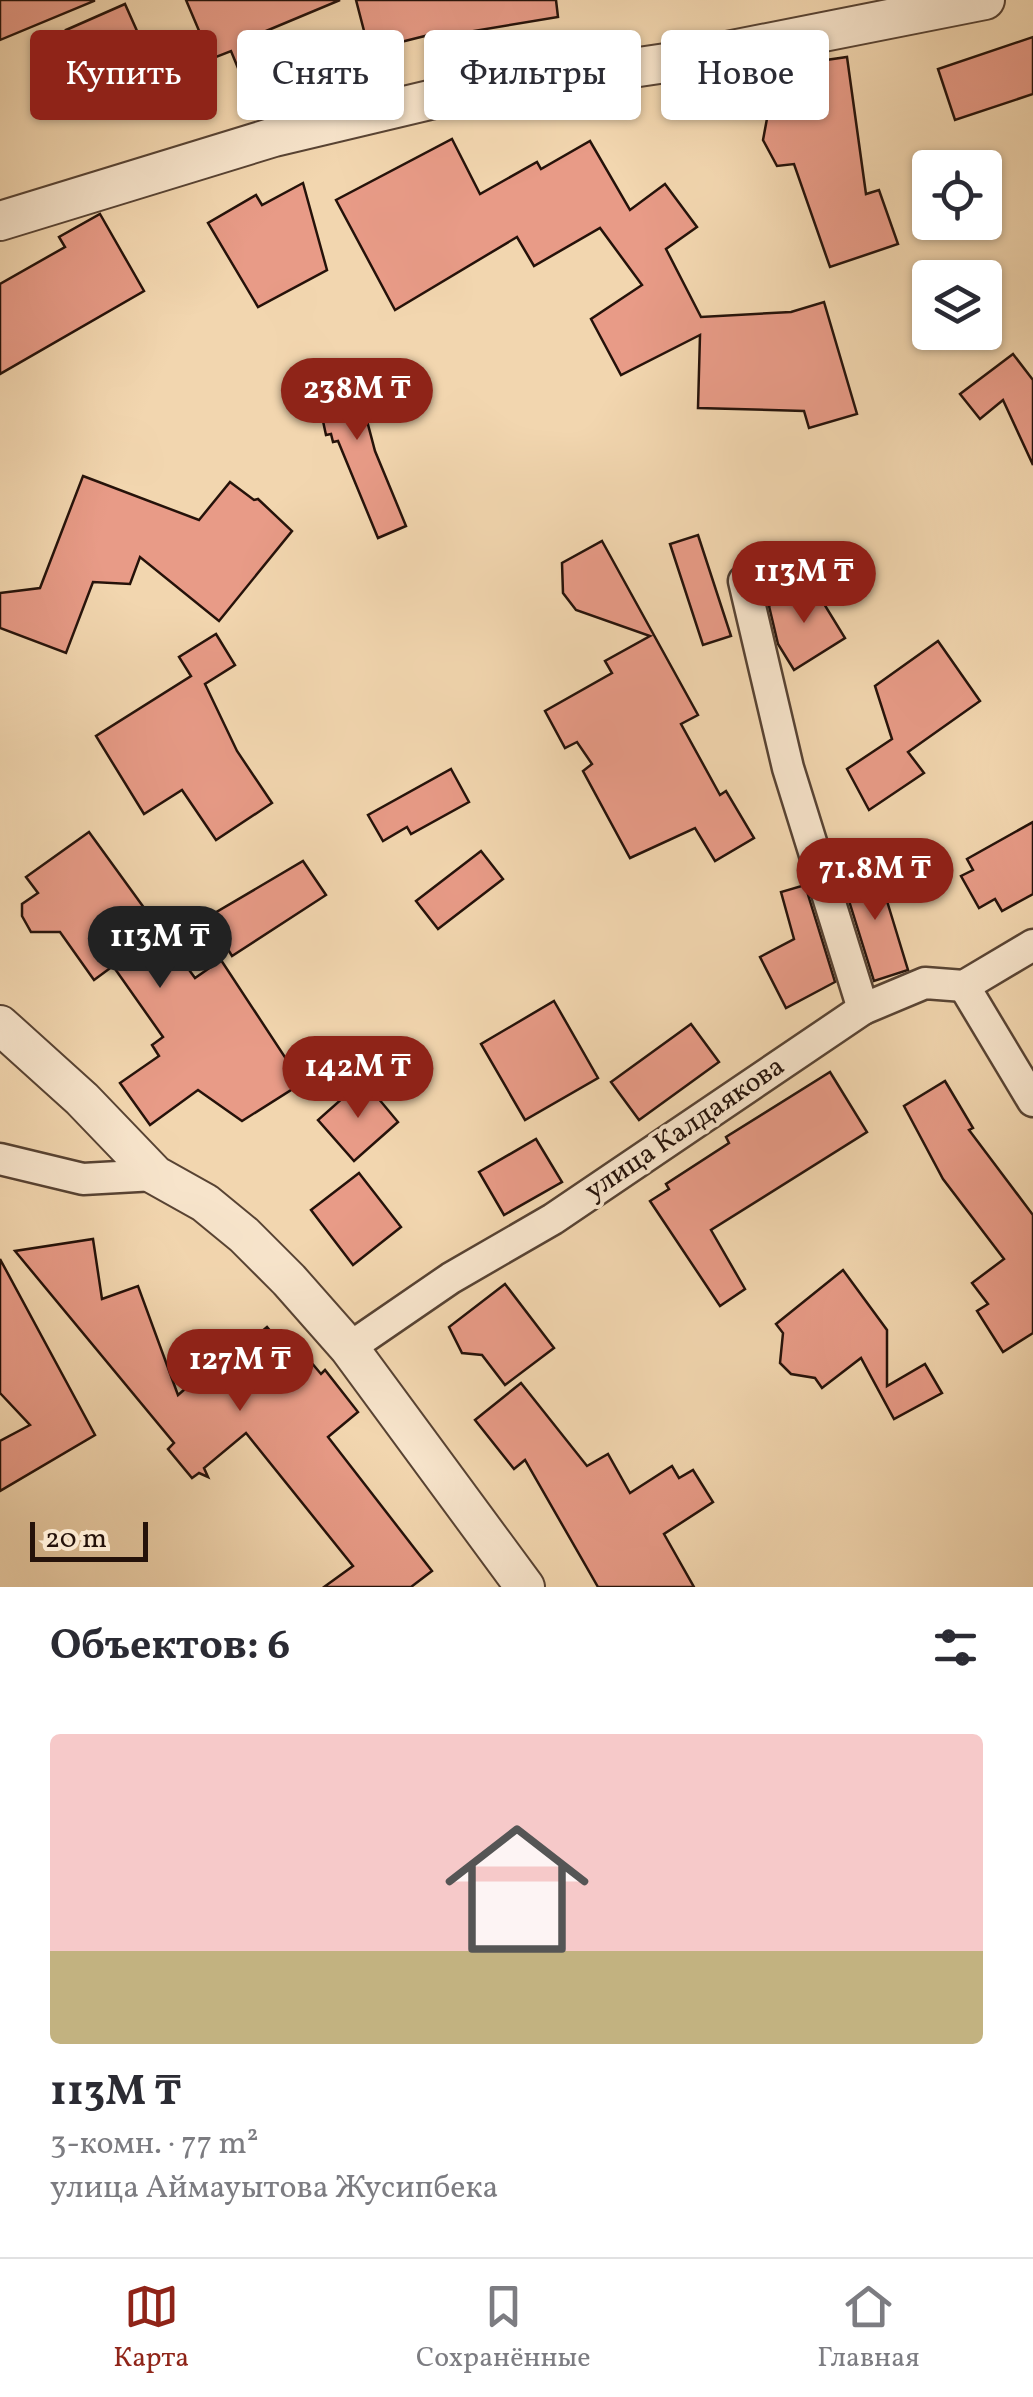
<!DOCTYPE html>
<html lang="ru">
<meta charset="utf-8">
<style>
body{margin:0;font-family:Vollkorn,serif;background:#f7f7f7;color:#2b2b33;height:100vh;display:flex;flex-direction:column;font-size:38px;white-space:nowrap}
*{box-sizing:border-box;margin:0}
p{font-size:32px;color:#7c7c81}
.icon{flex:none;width:55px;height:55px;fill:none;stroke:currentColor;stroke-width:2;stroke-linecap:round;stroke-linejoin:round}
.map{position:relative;height:1587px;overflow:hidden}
.panel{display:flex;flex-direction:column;background:#fff;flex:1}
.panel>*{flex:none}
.guide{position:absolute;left:30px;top:30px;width:975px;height:90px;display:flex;gap:20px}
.tools{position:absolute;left:912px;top:150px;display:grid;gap:20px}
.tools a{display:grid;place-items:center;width:90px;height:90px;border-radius:10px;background:#fff;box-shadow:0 2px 8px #0004;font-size:50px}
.scale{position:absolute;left:30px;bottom:25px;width:118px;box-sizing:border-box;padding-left:10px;border:5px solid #25120a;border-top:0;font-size:28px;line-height:35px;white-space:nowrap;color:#25120a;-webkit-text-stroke:8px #f7e4cb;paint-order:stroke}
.price{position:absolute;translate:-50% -85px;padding:0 22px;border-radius:35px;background:#8f2418;color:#fff;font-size:32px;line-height:65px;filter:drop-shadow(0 2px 5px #0008)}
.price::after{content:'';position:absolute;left:50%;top:60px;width:30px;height:22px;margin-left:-15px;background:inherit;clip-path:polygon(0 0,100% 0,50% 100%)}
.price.selected{background:#222;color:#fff}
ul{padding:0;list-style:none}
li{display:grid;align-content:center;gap:20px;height:530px;padding:0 50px}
li span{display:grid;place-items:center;height:310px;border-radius:10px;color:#555}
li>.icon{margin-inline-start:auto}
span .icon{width:180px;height:180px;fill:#fffc;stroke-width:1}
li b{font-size:42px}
h2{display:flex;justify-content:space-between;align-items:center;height:120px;padding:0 50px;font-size:42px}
.tag{padding:0 35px;border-radius:10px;background:#fff;box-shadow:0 2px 8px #0004;font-size:35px;line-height:90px}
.tag.selected{background:#8f2418;color:#fff}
.tab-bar{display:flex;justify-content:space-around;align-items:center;height:140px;border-top:2px solid #e1e1e2;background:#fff;font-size:28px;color:#7c7c81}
.tab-bar a{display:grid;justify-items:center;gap:5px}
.tab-bar .selected{color:#8f2418}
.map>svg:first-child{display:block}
.building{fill:#e89b87;stroke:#25120a;stroke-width:2.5}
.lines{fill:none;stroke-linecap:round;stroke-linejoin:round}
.minor-casing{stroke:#584333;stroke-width:35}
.tertiary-casing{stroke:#584333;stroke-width:42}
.minor{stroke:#f7e4cb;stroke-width:30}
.tertiary{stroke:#f7e4cb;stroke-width:38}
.labels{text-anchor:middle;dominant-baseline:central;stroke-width:8;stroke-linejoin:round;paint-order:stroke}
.street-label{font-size:28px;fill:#25120a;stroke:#f7e4cb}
</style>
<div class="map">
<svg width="1033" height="1587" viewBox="0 0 1033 1587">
<rect width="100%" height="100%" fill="#f2d6af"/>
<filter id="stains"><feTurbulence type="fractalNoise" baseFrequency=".002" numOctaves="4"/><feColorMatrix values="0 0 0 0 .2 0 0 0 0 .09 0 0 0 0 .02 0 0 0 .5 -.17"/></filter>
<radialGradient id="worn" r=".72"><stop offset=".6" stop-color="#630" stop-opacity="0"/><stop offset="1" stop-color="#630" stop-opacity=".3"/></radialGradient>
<g class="building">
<path d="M0,0H94V1L0,40Z"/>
<path d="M186,0H340L266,31L274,52L238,68L231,51L211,59Z"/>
<path d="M356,0H556L558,17L444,36L441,32L369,50Z"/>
<path d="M125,4L158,78L108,101L101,85L93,89L66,30Z"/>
<path d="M1033,37V94L955,120L938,69Z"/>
<path d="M847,57L866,194L879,190L898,244L830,267L794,164L777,166L763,140L769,108L727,113L722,75Z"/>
<path d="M452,139L480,194L537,162L541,169L590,141L630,210L665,184L697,227L666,249L701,317L791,312L824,302L857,414L809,428L804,411L698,408L700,335L621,375L591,319L642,285L600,228L534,266L517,237L395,310L336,200Z"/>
<path d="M303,183L327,270L258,307L208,223L256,195L262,205Z"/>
<path d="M100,214L144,291L0,374V284L65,247L59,237Z"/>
<path d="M1013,354L1033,380V465L1003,400L980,419L960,394Z"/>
<path d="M351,360L375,451L406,526L378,538L338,441L333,442L331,434L326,435L312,370Z"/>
<path d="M83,476L199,520L230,482L254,500L258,499L292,531L219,621L140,557L130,584L93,582L66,653L0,628V593L40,588Z"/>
<path d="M698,535L731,636L703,645L670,544Z"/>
<path d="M602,541L698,715L681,724L720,795L726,791L754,838L715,861L695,828L630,858L583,771L592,764L577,742L565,748L545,711L612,673L605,661L650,636L576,610L563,593L562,563Z"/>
<path d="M810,581L845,638L794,670L778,644L769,606Z"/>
<path d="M216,634L235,665L205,684L237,751L272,803L216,840L182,790L144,814L96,736L191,676L179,657Z"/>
<path d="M938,641L980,701L908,752L924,773L869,810L847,769L892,739L875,686Z"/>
<path d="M451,769L469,802L411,834L407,827L383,841L368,815Z"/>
<path d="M1033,822V894L1002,911L995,899L979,908L961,876L973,870L967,859Z"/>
<path d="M89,832L195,978L221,960L302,1083L242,1121L198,1090L150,1125L120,1083L159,1056L152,1045L163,1037L113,966L94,980L60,932H31L22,916V904L38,893L26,877Z"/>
<path d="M481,851L503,879L438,929L416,901Z"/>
<path d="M303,861L326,895L232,956L208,917Z"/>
<path d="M876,865L908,970L874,981L841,875Z"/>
<path d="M805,885L835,982L786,1008L760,957L794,939L781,892Z"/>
<path d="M554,1001L598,1078L525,1120L481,1044Z"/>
<path d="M691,1024L719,1062L639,1120L611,1082Z"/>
<path d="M830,1072L867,1132L711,1230L745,1289L720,1306L650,1201L669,1189L666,1184L729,1143L726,1137Z"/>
<path d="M363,1080L398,1122L354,1161L318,1120Z"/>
<path d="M945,1081L973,1128L969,1130L1033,1215V1333L1003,1352L977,1311L988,1304L972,1283L1004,1259L943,1179L904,1106Z"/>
<path d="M536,1139L562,1182L504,1215L479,1172Z"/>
<path d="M359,1173L401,1227L353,1265L311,1210Z"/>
<path d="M93,1239L102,1299L138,1286L178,1395L193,1382L197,1386L267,1327L283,1346L294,1342L321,1374L325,1370L358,1412L328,1437L432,1571L411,1587H324L353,1566L246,1433L204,1468L208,1477L199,1473L192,1478L168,1449L174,1443L15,1251Z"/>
<path d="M0,1259L95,1435L0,1491V1441L30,1425L0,1393Z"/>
<path d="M843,1270L887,1330V1386L925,1364L942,1393L894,1419L861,1358L822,1388L815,1378L791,1374L780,1363L783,1333L776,1324Z"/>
<path d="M505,1284L554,1348L505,1385L482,1355L462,1353L449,1327Z"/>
<path d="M521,1383L587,1466L608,1454L630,1493L672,1466L679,1478L693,1470L713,1502L664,1534L694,1587H598L525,1460L514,1469L475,1420Z"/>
</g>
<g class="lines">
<defs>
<g id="minor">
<path d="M744,581L788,768L863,1009"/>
<path d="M964,986L1033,1101"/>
<path d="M0,1159L83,1179L155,1175"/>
<path d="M349,1348L451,1278L553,1219L863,1009L925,983L964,986L1033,945"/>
</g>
<g id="tertiary">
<path d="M0,221L274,137L455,94L666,63L985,0"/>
<path d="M0,1025L82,1099L155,1175L205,1203L244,1235L289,1280L349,1348L525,1587"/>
</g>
</defs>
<use href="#minor" class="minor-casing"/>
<use href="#tertiary" class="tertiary-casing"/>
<use href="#minor" class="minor"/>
<use href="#tertiary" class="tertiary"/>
</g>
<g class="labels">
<g class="street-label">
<text transform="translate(685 1129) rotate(-34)">улица Калдаякова</text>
</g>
</g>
<rect width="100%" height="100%" filter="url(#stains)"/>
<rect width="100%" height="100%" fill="url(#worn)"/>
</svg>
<div class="tools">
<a><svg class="icon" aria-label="locate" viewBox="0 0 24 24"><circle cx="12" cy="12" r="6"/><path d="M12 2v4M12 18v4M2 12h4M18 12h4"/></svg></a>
<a><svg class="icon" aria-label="layers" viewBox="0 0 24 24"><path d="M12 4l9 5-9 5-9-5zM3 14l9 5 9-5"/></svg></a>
</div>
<div class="scale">20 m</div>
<b class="price" style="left:357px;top:443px">238M ₸</b>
<b class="price" style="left:804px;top:626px">113M ₸</b>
<b class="price" style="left:875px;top:923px">71.8M ₸</b>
<b class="price selected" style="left:160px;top:991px">113M ₸</b>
<b class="price" style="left:358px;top:1121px">142M ₸</b>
<b class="price" style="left:240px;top:1414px">127M ₸</b>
<div class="guide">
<a class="tag selected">Купить</a>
<a class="tag">Снять</a>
<a class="tag">Фильтры</a>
<a class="tag">Новое</a>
</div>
</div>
<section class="panel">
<h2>Объектов: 6<svg class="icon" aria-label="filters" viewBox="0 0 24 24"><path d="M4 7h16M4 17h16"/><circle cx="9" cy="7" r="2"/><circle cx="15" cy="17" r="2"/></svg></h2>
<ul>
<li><span style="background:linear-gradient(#f6c9c9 70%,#c2b280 0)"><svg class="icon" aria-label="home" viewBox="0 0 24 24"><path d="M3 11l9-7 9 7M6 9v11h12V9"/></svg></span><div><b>113M ₸</b><p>3-комн. · 77 m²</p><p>улица Аймауытова Жусипбека</p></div></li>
</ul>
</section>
<nav class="tab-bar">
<a class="selected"><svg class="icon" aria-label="map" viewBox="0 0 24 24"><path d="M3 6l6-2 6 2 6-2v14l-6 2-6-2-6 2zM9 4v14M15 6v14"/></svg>Карта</a>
<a><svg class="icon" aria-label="saved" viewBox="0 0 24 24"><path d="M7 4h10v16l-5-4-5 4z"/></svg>Сохранённые</a>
<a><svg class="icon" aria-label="home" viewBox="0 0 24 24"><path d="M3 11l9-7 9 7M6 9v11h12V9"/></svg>Главная</a>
</nav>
